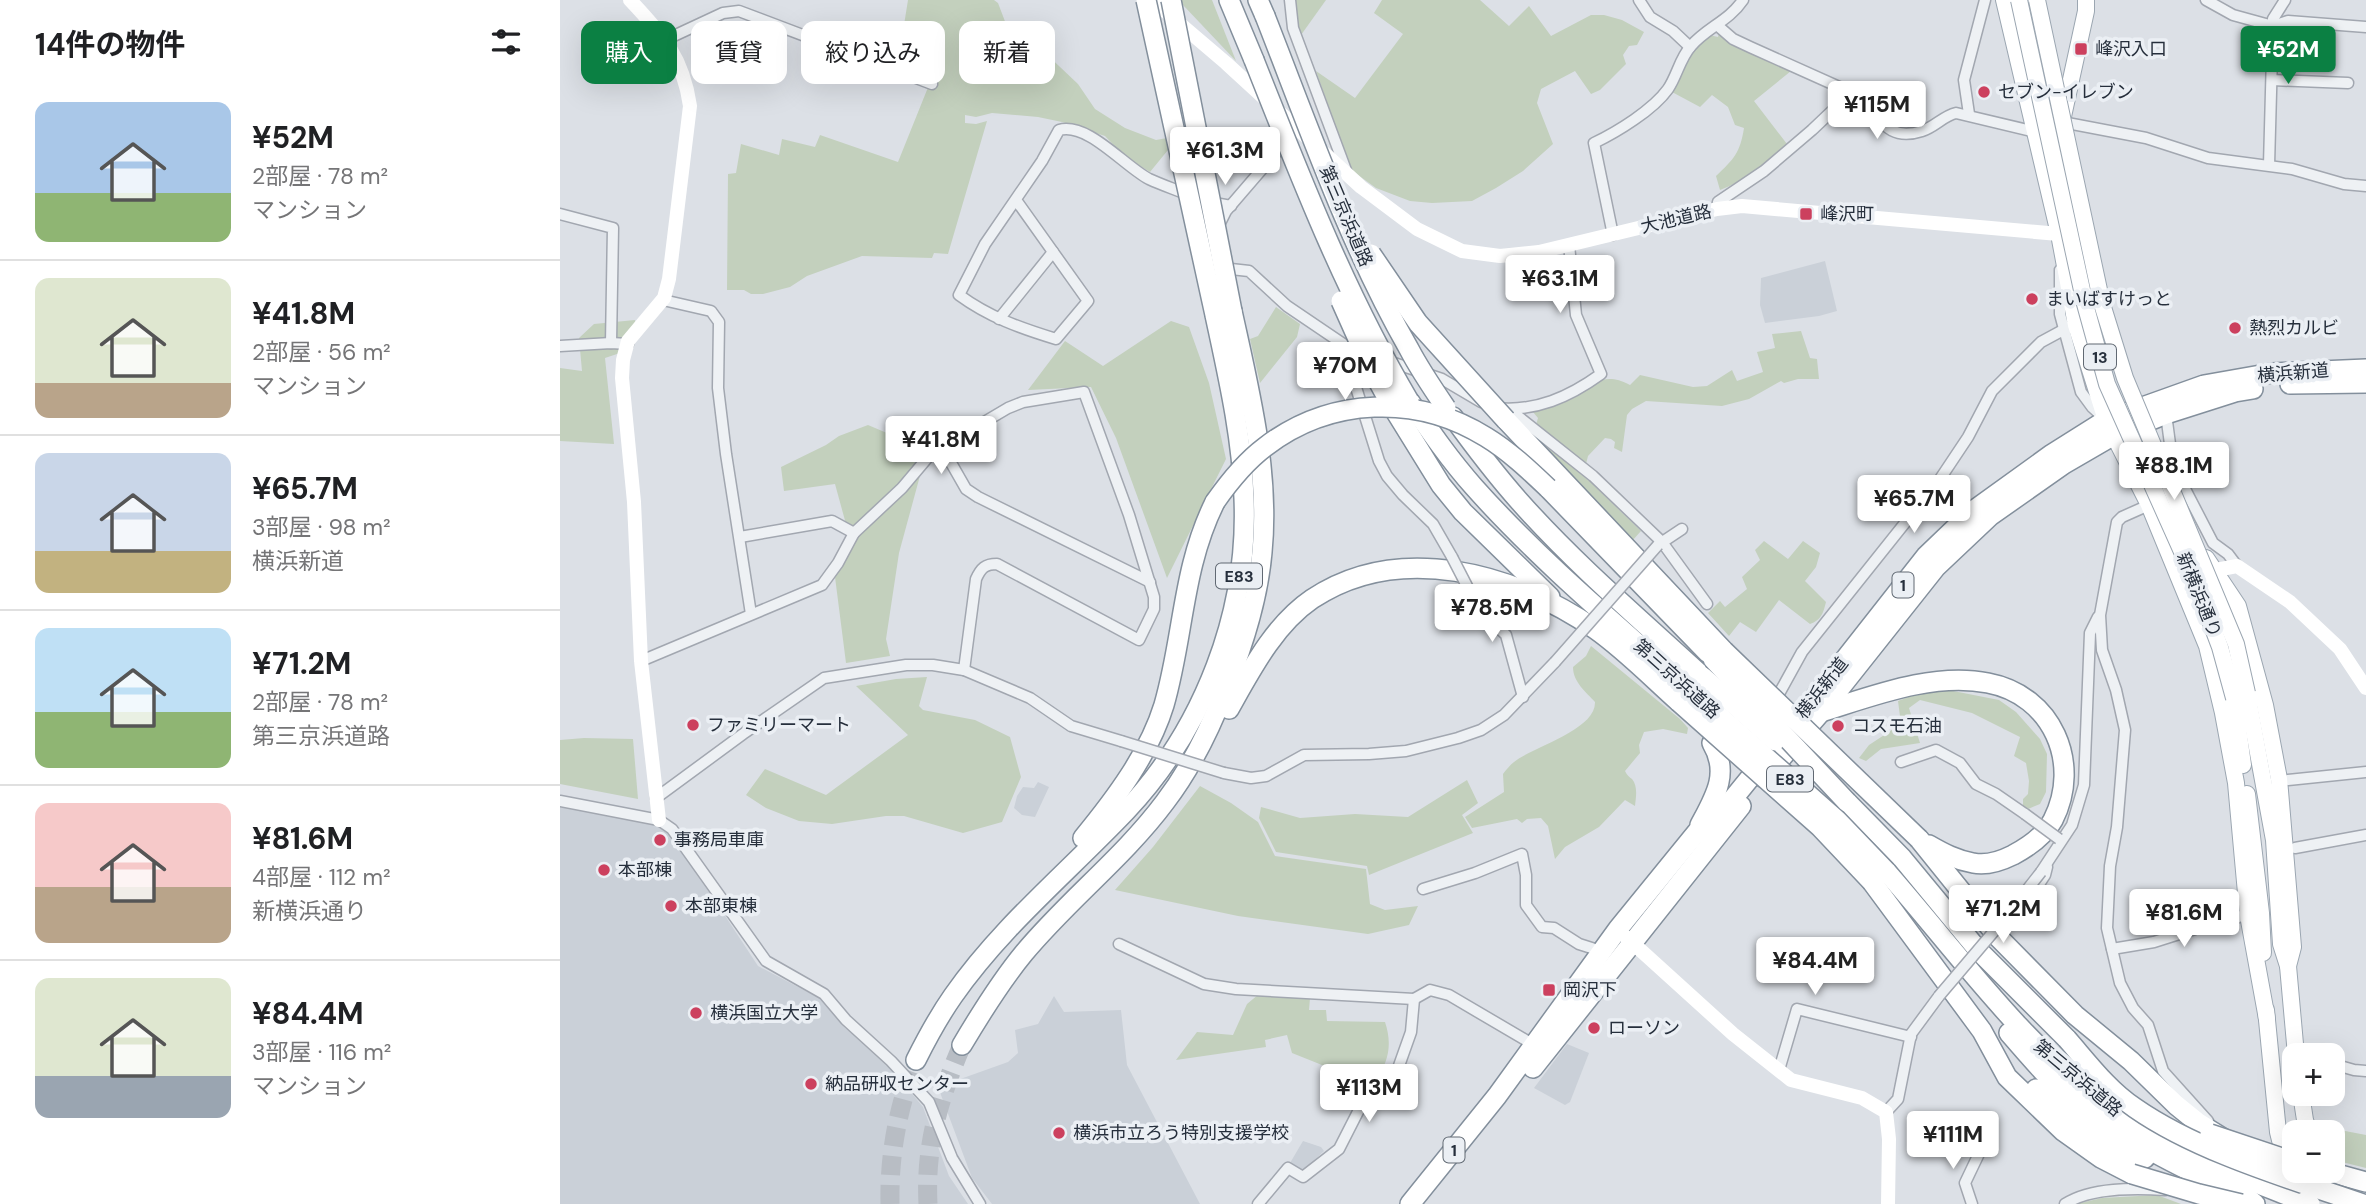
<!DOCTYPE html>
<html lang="ja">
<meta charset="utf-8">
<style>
body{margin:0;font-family:"DM Sans","Noto Sans JP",sans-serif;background:#f2f2f2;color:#202124;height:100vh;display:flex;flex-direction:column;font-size:26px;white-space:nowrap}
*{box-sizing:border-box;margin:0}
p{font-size:23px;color:#757577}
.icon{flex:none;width:38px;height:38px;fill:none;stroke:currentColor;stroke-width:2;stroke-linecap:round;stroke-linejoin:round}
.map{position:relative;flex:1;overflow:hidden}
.details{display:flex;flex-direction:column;background:#fff;width:560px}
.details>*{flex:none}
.banner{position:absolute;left:21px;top:21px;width:665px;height:63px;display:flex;gap:14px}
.controls{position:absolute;left:1722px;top:1043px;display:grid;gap:14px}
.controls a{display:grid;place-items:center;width:63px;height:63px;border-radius:14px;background:#fff;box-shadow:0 7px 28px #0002;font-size:35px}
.price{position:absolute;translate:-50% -60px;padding:0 16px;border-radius:7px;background:#fff;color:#222;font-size:23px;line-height:46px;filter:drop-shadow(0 2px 4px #0008)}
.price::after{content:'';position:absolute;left:50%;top:42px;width:21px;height:16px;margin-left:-10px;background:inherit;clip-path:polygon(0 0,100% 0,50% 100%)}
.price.on{background:#0b8043;color:#fff}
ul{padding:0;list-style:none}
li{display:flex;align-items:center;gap:21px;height:175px;padding:0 35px}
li+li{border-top:2px solid #e0e0e0}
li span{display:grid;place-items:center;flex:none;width:196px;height:140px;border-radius:14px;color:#555}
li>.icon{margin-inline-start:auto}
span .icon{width:84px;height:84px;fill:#fffc;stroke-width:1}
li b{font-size:30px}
h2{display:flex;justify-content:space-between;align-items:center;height:84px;padding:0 35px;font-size:30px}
.pill{padding:0 24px;border-radius:14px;background:#fff;box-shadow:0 7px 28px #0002;font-size:24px;line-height:63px}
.pill.on{background:#0b8043;color:#fff}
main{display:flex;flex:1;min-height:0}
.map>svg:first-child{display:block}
.built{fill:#cad0d8}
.green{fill:#c3d0bd}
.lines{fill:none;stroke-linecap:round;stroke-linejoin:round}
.highway-tunnel{stroke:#b8bdc4;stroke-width:19;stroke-dasharray:19 10;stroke-linecap:butt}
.street-casing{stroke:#a2a7b0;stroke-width:13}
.primary-casing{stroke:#9ba6b1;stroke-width:18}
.highway-casing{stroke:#838f9c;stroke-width:22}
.street{stroke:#eef1f4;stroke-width:10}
.secondary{stroke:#fff;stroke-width:14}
.primary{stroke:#fff;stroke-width:16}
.highway{stroke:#fff;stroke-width:19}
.street-bridge-casing{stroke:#a2a7b0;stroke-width:13;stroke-linecap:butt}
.primary-bridge-casing{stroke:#9ba6b1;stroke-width:18;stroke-linecap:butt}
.highway-bridge-casing{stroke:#838f9c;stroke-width:22;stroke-linecap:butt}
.street-bridge{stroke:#eef1f4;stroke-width:10}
.primary-bridge{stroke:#fff;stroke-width:16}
.highway-bridge{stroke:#fff;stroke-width:19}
.poi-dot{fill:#cc405e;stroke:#ebeff4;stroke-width:2.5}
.labels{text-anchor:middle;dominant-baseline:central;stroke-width:7;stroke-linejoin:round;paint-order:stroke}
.shield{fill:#ebeff4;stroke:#616973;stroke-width:2}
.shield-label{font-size:16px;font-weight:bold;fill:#262f3c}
.poi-label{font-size:18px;fill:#262f3c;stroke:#ebeff4;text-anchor:start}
.street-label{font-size:18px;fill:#262f3c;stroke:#ebeff4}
</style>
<main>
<section class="details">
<h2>14件の物件<svg class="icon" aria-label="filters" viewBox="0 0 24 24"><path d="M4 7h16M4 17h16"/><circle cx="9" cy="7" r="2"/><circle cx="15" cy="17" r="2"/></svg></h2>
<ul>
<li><span style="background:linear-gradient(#a9c7e8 65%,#8fb573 0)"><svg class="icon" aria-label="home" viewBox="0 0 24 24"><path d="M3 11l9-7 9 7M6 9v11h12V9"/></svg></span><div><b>¥52M</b><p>2部屋 · 78 m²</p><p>マンション</p></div></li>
<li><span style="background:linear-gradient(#dfe7d0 75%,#b9a48a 0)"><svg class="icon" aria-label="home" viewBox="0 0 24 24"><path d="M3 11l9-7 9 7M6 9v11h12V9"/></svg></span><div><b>¥41.8M</b><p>2部屋 · 56 m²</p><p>マンション</p></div></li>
<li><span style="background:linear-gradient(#c9d6e8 70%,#c2b280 0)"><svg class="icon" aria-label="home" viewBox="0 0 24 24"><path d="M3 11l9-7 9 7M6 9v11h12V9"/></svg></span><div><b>¥65.7M</b><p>3部屋 · 98 m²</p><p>横浜新道</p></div></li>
<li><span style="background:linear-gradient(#bfe0f5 60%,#8fb573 0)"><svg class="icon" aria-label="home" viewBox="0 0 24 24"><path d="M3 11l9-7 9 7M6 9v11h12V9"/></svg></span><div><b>¥71.2M</b><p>2部屋 · 78 m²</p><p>第三京浜道路</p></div></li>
<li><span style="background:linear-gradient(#f6c9c9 60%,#b9a48a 0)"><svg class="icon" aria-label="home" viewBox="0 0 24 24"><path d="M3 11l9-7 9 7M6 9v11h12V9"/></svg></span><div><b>¥81.6M</b><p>4部屋 · 112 m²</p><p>新横浜通り</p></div></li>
<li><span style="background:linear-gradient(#dfe7d0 70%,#9aa5b1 0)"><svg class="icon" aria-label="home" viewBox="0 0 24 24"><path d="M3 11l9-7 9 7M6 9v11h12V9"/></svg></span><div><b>¥84.4M</b><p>3部屋 · 116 m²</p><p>マンション</p></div></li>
</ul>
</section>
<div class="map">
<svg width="1806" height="1204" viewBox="0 0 1806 1204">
<rect width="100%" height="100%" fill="#dce0e6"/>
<g class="built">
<path d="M1265,261L1277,311L1259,316L1205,323L1200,305L1201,278Z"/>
<path d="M478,782L489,787L475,817L462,815L454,808L457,796L463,787L474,788Z"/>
<path d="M0,804L82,818L101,826L116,841L198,966L259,998L285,1028L323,1059L363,1107L389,1176L408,1204H0Z"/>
<path d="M494,996L504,1012L561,1010L567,1065L640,1204H432L412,1178L378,1087L448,1062L458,1053L455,1030L478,1024Z"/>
<path d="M1007,1044L1029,1053L1010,1102L1005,1105L974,1088Z"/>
<path d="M743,1141L761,1147L764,1151L746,1168L739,1170L730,1163Z"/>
</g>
<g class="green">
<path d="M348,0H434L438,3L454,45L481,49L518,84L535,109L565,128L596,140L607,138L608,150L590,172L564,156L545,136L502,122L478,117L432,113L416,117L405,115V123L416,124L427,121L388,254L374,253L372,258L302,256L247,276L230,287L203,294H191L184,290H167L168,174L176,173L181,144L219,155L222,139L255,147L260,135L338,162L375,70L339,56Z"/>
<path d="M621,0H652L676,61L623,5Z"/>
<path d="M725,0H766L741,35Z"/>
<path d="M822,0H920L949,26L969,6L991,36L1031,15H1044L1062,20L1084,32L1077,45L1069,46L1063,55L1066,64L1040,90L1031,94L1015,71L981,89L977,103L993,144L963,171L936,188L912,201L872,203L850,201L816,188L791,170L756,71L795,98L843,34L814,13Z"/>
<path d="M1159,33L1168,41L1231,71L1194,101L1227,144C1206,162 1186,181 1160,190L1156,176C1174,159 1180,153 1184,128L1175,125L1168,107L1152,95L1140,107L1112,92L1135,48L1149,35L1158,37Z"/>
<path d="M716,307L740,324L737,337L700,383L690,339L698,336Z"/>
<path d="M75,320L76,325L60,353L45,358L54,444L0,441V368L22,371L19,338L34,324Z"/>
<path d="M611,321L629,327L649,383L666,459L607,578L556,438L531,387L468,390L505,341L543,366Z"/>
<path d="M1241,331L1250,358L1257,359L1259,379H1238L1224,383L1221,381L1189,399L1162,406L1086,401L1072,409L1067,415L1062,452L1054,448L1055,442L1051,439L1045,438L1028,456L1026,464L1018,470L1081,531L1072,541L970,433L976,425L978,418L973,412C981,409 991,407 999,403C1027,392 1038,368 1070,385L1080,375L1133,387L1147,386L1172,370L1177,381L1203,372L1197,352L1215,348L1212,334Z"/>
<path d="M308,425L367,450L339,553L326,639L330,656L286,663L275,577L292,546L275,484L224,491L221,467L266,445L279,436Z"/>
<path d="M1204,541L1228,559L1243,541L1260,553L1256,567L1245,581L1266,602C1263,614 1261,620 1250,624L1219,600L1196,632L1180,622L1169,636L1148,613L1160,601L1165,607L1187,589L1182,577L1200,560L1195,550Z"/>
<path d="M1031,646L1120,719L1128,728L1127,734L1103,729L1084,732L1079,745L1080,753L1065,771C1067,775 1069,777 1072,779C1078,786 1076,797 1075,806L1065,800L1039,827L1005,847L995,859L988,826L981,818L967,819L962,823L957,819L912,828L905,817L944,792L943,774C946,770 950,765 954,762C972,747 1036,730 1035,702C1026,692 1013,682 1013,667L1026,656Z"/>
<path d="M367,677L359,706L363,710L415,720L450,737L461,777L442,822L403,833L344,816H326L272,824L239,821L206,808L186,795L205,769L266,795L348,735L296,686L336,679Z"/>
<path d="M1383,689L1439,700L1456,712L1480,739L1487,754L1486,792L1480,804L1468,809L1463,806V799L1468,794L1469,781L1466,763L1454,756L1460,737L1412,713L1360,700L1349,708L1360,743L1321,749L1306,761L1299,758L1309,745L1341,724L1338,701L1362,692Z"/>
<path d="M24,738L73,739L78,799L0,784V740Z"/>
<path d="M907,780L918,803L902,815L913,833L809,875L807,866L716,852L699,818L701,807L740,818L795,814L848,817Z"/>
<path d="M640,786L671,803L698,822L715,856L806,869L810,904L825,910L858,906L849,925L808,934L678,916L555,890L593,847Z"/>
<path d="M699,994L750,998L749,1010H766L767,1021L825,1022C831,1040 830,1055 821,1072L823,1077L813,1082L811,1075H803L802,1081L732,1053L727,1035L705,1040L706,1047L616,1060L637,1032L673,1035L687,1004Z"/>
<path d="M1780,1130L1806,1135V1168L1782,1162Z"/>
<path d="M1597,1195L1621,1204H1516L1542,1198Z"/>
</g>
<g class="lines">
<g class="highway-tunnel">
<path d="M330,1204C329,1153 338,1108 356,1060"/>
<path d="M368,1204C365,1145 379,1099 402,1045"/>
</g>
<defs>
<g id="street">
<path d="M730,0L733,28L787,173"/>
<path d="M1079,0L1090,17L1113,31L1130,47"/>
<path d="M1646,0L1673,15L1713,26L1728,21L1806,27"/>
<path d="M1158,26L1173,39L1190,47L1297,95C1319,114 1325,143 1362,131C1375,127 1383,116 1396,113L1476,132L1480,131"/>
<path d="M105,40L163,13L179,11L372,84"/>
<path d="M1712,80L1788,83"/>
<path d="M1409,114L1404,80L1425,0"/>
<path d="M1498,123L1502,122L1586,138L1648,158L1732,169L1784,184L1806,186"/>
<path d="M1709,165L1713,19L1725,0"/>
<path d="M456,200L528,301L496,339C460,328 429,317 399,295L425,244L482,161L499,130C528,122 564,166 589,179C602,185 617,190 631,196"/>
<path d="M649,202L671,206"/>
<path d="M1157,209L1158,202L1204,171L1252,130L1291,93"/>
<path d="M0,214L53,228L51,343"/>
<path d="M657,229L666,211L727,140"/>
<path d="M1053,235L1034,143C1057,132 1093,110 1108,89C1117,76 1120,58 1131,46C1146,28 1169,21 1183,0"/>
<path d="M662,268L689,271L727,306L789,348L794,381L819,461L827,476L843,495L873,524L892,557"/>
<path d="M1500,270V314L1521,392L1532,407L1544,418"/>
<path d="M103,300L151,311L159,322L158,388L166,454L191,614"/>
<path d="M439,319L493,252"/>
<path d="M0,346L51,343L68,344"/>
<path d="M828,361L882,379L921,402"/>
<path d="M936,408C976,412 1009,397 1041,374L1016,315L1009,245"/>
<path d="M950,410L1033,476L1102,542L1147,604"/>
<path d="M1606,414L1612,459L1623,485L1653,543L1668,554L1677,566"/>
<path d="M382,447L406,489L418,497L590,582"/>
<path d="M1589,505L1562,517L1557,522L1540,615L1542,650L1556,690L1565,730L1557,827L1550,866L1547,928L1560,983L1573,1008L1588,1025L1603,1071L1648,1121"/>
<path d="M180,537L272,521L294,533L342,488L369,456L382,447L448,408L463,402L524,392L569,515L594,597V609L579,640L437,564C425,564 421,568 416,579L404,670"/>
<path d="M1098,545L1122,529"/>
<path d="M909,590L924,614L946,635L963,697"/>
<path d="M81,661L262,585L278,563L294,533"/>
<path d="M1215,701L1242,652L1380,479L1408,437L1432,391L1481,342L1518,322"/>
<path d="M1341,762L1376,750L1400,763L1416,784L1436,794L1465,814"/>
<path d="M664,773L691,778L706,776L744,755L809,754L846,751L898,738L921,730L944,715L995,662"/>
<path d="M1728,780L1806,772"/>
<path d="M96,798L183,734L264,678L346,665H373L404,670L470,698L511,726L561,741"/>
<path d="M0,801L99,820L112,829L206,961L264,994L286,1020L331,1061L369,1102L392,1158L420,1204"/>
<path d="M1735,848L1806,835"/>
<path d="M1481,872L1512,825L1524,785L1530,633L1538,617"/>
<path d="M863,889L915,873L962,854L966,875V905L982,927L994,928L1019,944L1041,951"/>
<path d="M1457,918L1485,875L1487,867"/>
<path d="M559,944L644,984L676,989L854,999L870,990L889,995L974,1045"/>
<path d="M1552,949L1594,942L1635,929L1667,922L1688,913"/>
<path d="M1773,1064L1794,1070L1806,1071"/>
<path d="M1219,1070L1237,1009L1351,1037"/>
<path d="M1326,1112L1338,1099L1351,1034L1379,996"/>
<path d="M698,1204L728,1168L743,1177L779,1149L806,1096L835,1077L851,1032L854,999"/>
<path d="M1412,1204L1405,1183L1425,1141"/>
<path d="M1505,1204C1531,1187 1575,1188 1605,1190"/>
</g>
<g id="primary">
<path d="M1444,0L1499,234L1516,325L1546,420L1589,505L1647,646L1663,713L1676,783L1688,915L1707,1019"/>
<path d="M1502,121L1526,11V0"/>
<path d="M1646,558L1678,606L1705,705L1719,779L1733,947L1728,966"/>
<path d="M1687,693L1714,840L1721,944L1728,966L1736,1055"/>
<path d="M1674,698L1683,765"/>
<path d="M1687,794L1701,913L1703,953"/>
<path d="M1706,1010L1718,1132L1724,1156L1729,1167"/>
<path d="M1741,1094L1745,1120L1749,1132"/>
</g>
<g id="highway">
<path d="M669,0L694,60"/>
<path d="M698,0L705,16"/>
<path d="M1730,384L1806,383"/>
<path d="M829,401L881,485L903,512L990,597"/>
<path d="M850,402C870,431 890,460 914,487C980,561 1057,625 1131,691"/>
<path d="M893,417C914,446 936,475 960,502C1016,565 1081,620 1143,677"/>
<path d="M946,420L1164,651"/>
<path d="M988,488L1148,653"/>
<path d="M669,709C691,670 714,625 752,599C839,541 954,573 1035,629C1065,650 1092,678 1119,702"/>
<path d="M1261,712C1313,696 1373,672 1428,683C1492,695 1522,763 1493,820C1485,835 1468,847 1453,855C1441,861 1427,866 1413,863C1396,860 1383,853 1369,845"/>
<path d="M1226,734L1366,556L1413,511L1492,454L1546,420L1644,385L1712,373L1806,369"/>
<path d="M1204,778L1261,712L1376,567L1430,516L1504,464L1554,435L1606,414L1675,392L1693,389"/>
<path d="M1287,802L1342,858L1418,950L1507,1039"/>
<path d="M1140,825C1155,797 1170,773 1152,743"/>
<path d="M523,838C555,799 589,754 604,705C624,636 622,568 655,502"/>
<path d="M1359,839L1438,937L1515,1015L1571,1061L1616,1105L1637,1122L1666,1140"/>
<path d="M1326,871C1397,952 1461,1043 1548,1107C1607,1150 1677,1175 1744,1202"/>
<path d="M1312,882L1422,1031L1447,1077L1503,1131L1541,1158L1572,1174"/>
<path d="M1449,1033C1471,1058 1493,1085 1520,1106C1572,1144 1630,1172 1689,1199L1695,1204"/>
<path d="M402,1045C421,1013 440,982 464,953C508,900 564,857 605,802C631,768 650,729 665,690C683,646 698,599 702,552C710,471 689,389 672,311"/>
<path d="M356,1060C367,1038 379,1016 393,996C441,927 508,872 566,811C644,728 689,612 684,498C682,436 668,376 655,315"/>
<path d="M973,1068L1181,806"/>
<path d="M1476,1089L1517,1125L1576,1156L1585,1158"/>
<path d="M1766,1171L1806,1182"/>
<path d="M850,1204L937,1096L1058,929L1137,832L1163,811L1207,757"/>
</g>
</defs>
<use href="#street" class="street-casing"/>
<use href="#primary" class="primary-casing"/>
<use href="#highway" class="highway-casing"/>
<use href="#street" class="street"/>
<g class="secondary">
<path d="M70,0C103,35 123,57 130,106L109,279L104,298L68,341L63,360L62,378L74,502L81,661L99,820"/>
<path d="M592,0L666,63L801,187L857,229L902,251L940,256L979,252L1157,209L1182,206L1510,235"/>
<path d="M1645,572L1677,566L1730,602L1780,649L1806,688"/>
<path d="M1066,937L1173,1034L1231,1080L1302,1098L1326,1112L1329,1139L1328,1204"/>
</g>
<use href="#primary" class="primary"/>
<use href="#highway" class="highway"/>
<defs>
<g id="street-bridge">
<path d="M892,557L909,590"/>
<path d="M995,662L1098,545"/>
<path d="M561,741L664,773"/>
<path d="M1465,814L1499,839"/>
<path d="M1379,996L1441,923L1481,872"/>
</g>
<g id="primary-bridge">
<path d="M1459,0L1525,304L1547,384L1636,583L1660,647L1674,698"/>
<path d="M1477,0L1542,304L1565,378L1676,644L1687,693"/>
</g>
<g id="highway-bridge">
<path d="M586,0L655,315"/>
<path d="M611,0L672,311"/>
<path d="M705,16C749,128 789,244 849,349C860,370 873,389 886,408"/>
<path d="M694,60C740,176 785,293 849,401"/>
<path d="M811,254L858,323L946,420"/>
<path d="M781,301L810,366L829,401"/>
<path d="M655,502C669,482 685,462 705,447C770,397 857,394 926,437C949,451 969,470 988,488"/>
<path d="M1164,651L1359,839"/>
<path d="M1153,659L1287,802"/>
<path d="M1143,677L1215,741"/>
<path d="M1131,691L1277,820L1326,871"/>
<path d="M1119,702L1260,827L1312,882"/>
<path d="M1507,1039C1528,1063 1548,1090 1575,1108C1638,1152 1731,1179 1803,1204"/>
<path d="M1650,1134L1734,1162"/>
<path d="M1572,1174L1639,1194L1681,1204"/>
<path d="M1744,1202L1750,1204"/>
</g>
</defs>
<use href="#street-bridge" class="street-bridge-casing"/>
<use href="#primary-bridge" class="primary-bridge-casing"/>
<use href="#highway-bridge" class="highway-bridge-casing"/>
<use href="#street-bridge" class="street-bridge"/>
<use href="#primary-bridge" class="primary-bridge"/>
<use href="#highway-bridge" class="highway-bridge"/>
</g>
<g class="poi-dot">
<rect x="1514" y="42" width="14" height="14" rx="3.5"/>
<circle cx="1424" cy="92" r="7"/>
<rect x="1239" y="207" width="14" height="14" rx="3.5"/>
<circle cx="1472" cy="299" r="7"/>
<circle cx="1675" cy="328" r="7"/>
<circle cx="133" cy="725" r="7"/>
<circle cx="1278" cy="726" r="7"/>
<circle cx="100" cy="840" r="7"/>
<circle cx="44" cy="870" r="7"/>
<circle cx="111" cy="906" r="7"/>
<rect x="982" y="983" width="14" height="14" rx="3.5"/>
<circle cx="136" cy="1013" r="7"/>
<circle cx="1034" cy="1028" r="7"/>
<circle cx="251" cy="1084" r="7"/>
<circle cx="499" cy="1133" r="7"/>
</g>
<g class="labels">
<g class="shield">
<rect x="1524" y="344.5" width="32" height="25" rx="5"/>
<rect x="656" y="563.5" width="46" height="25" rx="5"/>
<rect x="1332.5" y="572.5" width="21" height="25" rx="5"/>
<rect x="1207" y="766.5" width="46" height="25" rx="5"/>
<rect x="883.5" y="1137.5" width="21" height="25" rx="5"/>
</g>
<g class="shield-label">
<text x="1540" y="357">13</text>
<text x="679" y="576">E83</text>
<text x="1343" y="585">1</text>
<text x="1230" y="779">E83</text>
<text x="894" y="1150">1</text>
</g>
<g class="poi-label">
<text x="1535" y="49">峰沢入口</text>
<text x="1438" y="92">セブン-イレブン</text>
<text x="1260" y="214">峰沢町</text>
<text x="1486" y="299">まいばすけっと</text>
<text x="1689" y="328">熱烈カルビ</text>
<text x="147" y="725">ファミリーマート</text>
<text x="1292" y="726">コスモ石油</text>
<text x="114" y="840">事務局車庫</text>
<text x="58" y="870">本部棟</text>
<text x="125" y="906">本部東棟</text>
<text x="1003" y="990">岡沢下</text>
<text x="150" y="1013">横浜国立大学</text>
<text x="1048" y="1028">ローソン</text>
<text x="265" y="1084">納品研収センター</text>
<text x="513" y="1133">横浜市立ろう特別支援学校</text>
</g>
<g class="street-label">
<text transform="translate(786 216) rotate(67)">第三京浜道路</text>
<text transform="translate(1116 219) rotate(-13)">大池道路</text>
<text transform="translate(1733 373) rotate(-5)">横浜新道</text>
<text transform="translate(1639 595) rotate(68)">新横浜通り</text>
<text transform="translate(1117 679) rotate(42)">第三京浜道路</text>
<text transform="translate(1262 688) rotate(-52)">横浜新道</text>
<text transform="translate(1518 1078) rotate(40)">第三京浜道路</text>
</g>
</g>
</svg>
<div class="controls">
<a>+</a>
<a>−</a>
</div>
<b class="price on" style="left:1728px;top:86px">¥52M</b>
<b class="price" style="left:1317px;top:141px">¥115M</b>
<b class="price" style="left:665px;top:187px">¥61.3M</b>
<b class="price" style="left:1000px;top:315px">¥63.1M</b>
<b class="price" style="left:785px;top:402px">¥70M</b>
<b class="price" style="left:381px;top:476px">¥41.8M</b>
<b class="price" style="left:1614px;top:502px">¥88.1M</b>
<b class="price" style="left:1354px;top:535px">¥65.7M</b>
<b class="price" style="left:932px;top:644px">¥78.5M</b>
<b class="price" style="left:1443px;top:945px">¥71.2M</b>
<b class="price" style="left:1624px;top:949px">¥81.6M</b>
<b class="price" style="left:1255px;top:997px">¥84.4M</b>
<b class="price" style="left:809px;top:1124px">¥113M</b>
<b class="price" style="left:1393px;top:1171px">¥111M</b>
<div class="banner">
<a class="pill on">購入</a>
<a class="pill">賃貸</a>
<a class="pill">絞り込み</a>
<a class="pill">新着</a>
</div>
</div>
</main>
